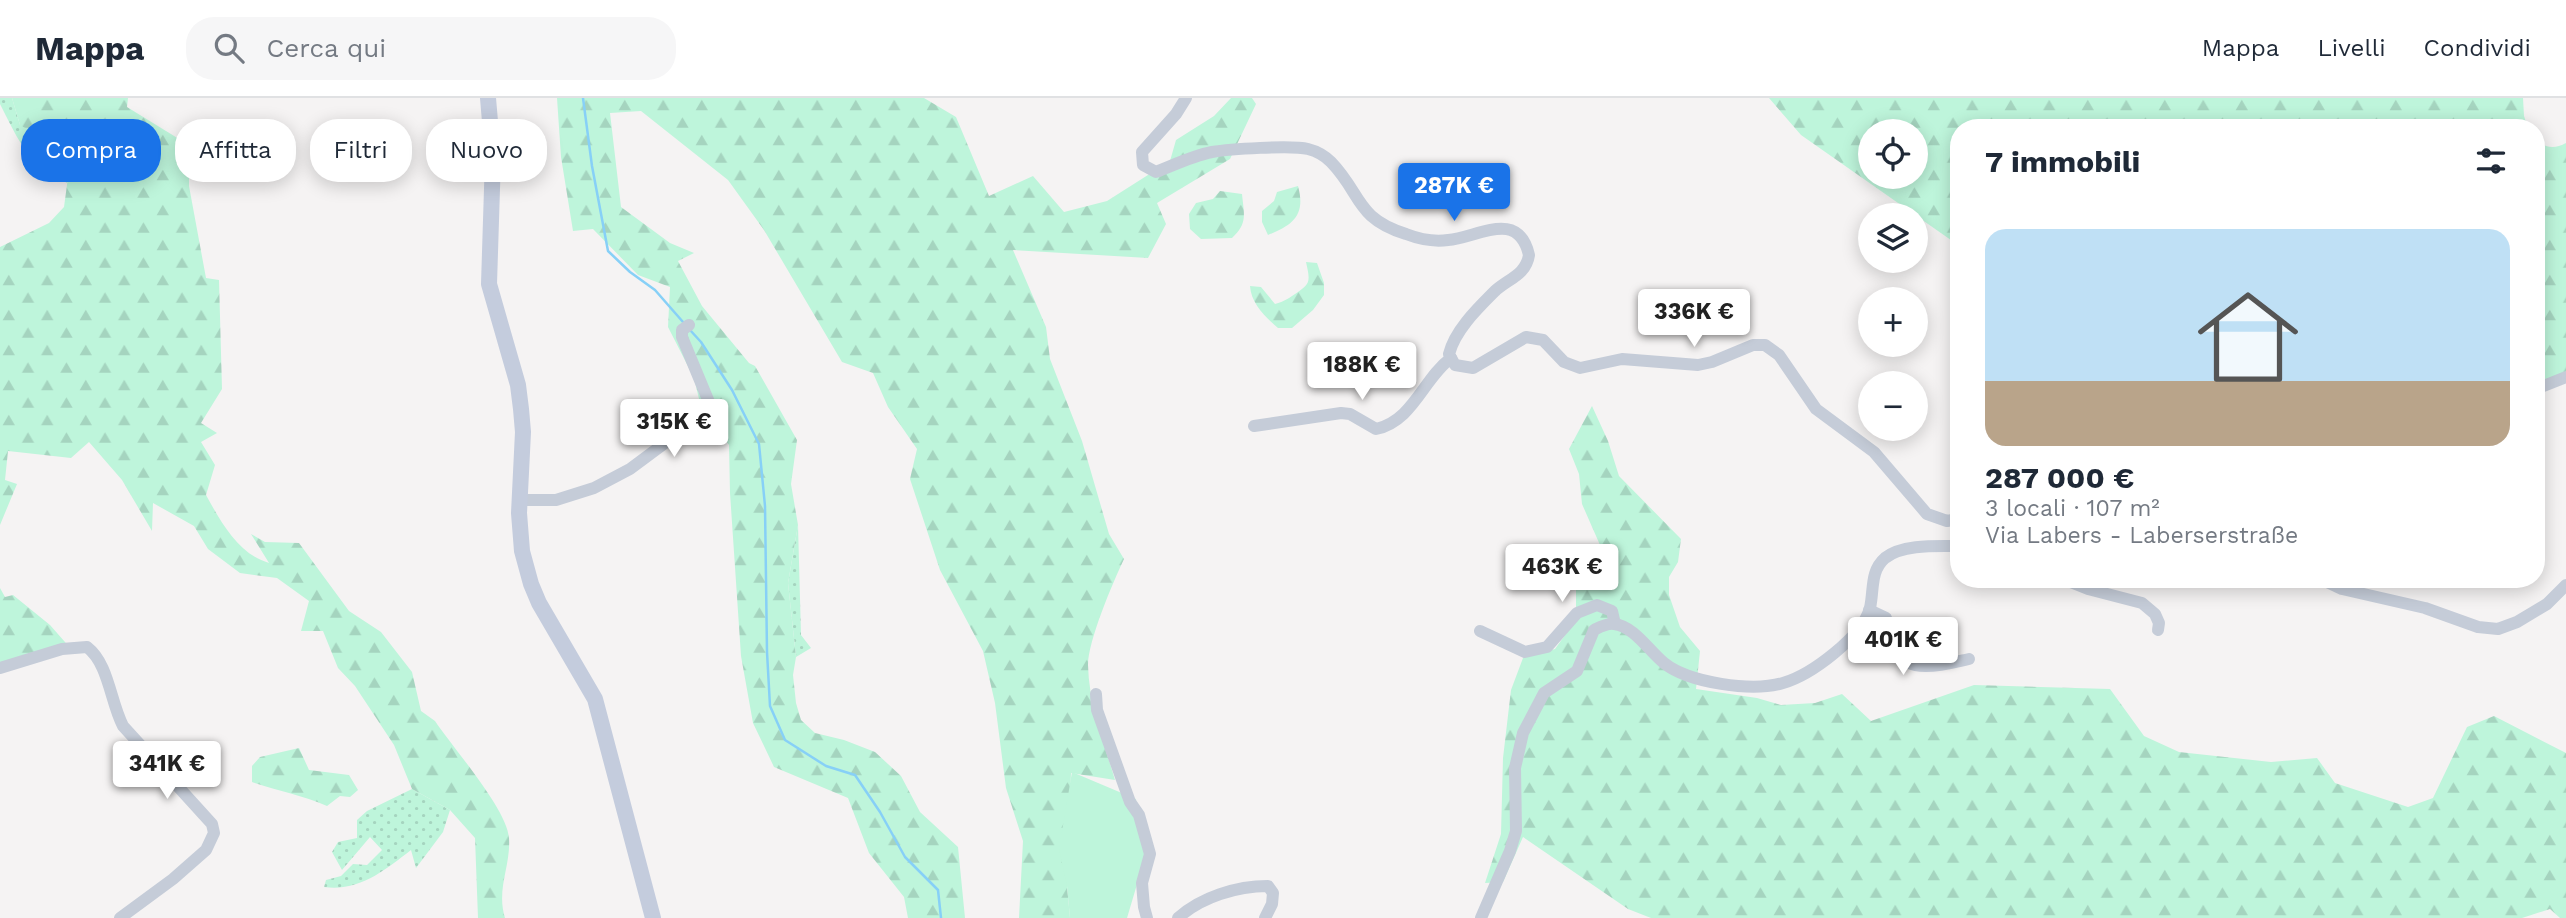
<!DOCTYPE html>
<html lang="it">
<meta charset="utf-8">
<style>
body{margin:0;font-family:"Work Sans",sans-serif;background:#f6f6f7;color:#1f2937;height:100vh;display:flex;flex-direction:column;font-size:26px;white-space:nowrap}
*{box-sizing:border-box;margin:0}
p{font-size:23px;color:#747a83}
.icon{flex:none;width:38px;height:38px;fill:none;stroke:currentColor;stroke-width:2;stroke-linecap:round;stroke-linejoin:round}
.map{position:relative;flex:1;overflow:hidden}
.details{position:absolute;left:1950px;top:21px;width:595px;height:469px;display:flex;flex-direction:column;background:#fff;border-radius:28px;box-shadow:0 4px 18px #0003}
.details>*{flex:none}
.banner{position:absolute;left:21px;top:21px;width:665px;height:63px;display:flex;gap:14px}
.buttons{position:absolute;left:1858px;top:21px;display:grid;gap:14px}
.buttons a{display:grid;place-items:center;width:70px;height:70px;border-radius:50%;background:#fff;box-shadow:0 4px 18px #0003;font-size:35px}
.price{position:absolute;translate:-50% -60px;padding:0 16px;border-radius:7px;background:#fff;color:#222;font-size:23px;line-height:46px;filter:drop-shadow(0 2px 4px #0008)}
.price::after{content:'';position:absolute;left:50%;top:42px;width:21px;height:16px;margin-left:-10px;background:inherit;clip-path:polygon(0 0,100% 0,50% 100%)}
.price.selected{background:#1a73e8;color:#fff}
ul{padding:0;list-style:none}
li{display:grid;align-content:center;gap:14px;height:371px;padding:0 35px}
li+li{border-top:2px solid #e0e1e3}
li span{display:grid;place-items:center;height:217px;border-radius:21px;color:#555}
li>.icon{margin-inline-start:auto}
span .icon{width:126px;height:126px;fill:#fffc;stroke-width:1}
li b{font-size:30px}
h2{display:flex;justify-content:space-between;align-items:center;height:84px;padding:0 35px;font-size:30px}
.tag{padding:0 24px;border-radius:28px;background:#fff;box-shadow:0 4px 18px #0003;font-size:24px;line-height:63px}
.tag.selected{background:#1a73e8;color:#fff}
header{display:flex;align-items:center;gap:42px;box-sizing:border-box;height:98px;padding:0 35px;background:#fff;border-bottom:2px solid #e0e1e3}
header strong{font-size:33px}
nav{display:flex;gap:38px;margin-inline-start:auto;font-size:24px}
.search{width:490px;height:63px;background:#f6f6f7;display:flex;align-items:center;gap:18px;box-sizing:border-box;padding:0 24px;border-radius:28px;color:#747a83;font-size:26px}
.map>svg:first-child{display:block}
.grass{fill:url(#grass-dots)}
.forest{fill:url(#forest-firs);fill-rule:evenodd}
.green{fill:#bef5db}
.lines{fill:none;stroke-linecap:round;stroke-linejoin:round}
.stream{stroke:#87d0f7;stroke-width:2.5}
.minor{stroke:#c5ccd8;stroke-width:12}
.secondary{stroke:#c4ccdd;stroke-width:16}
</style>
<header>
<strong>Mappa</strong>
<div class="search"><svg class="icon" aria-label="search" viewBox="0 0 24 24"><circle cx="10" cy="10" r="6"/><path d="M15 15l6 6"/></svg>Cerca qui</div>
<nav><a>Mappa</a><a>Livelli</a><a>Condividi</a></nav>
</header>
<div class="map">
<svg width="2566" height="820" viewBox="0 0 2566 820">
<defs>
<pattern id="grass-dots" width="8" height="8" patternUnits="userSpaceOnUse" patternTransform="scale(1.75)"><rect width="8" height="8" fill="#bef5db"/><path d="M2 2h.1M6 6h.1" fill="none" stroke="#a5d4bf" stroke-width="1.8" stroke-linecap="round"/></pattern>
<pattern id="forest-firs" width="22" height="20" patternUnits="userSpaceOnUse" patternTransform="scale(1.75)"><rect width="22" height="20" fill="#bef5db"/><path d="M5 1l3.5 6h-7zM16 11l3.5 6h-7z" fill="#a5d4bf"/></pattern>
</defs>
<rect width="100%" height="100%" fill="#f5f3f3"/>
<g class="grass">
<path d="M0,0H12L20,27L40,25L47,33L51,59L69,72L67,85C25,61 21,47 0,6Z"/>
<path d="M798,427L801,537L811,550L796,559L788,485Z"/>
<path d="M412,691L450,712L443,734L416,770L411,752C385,772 359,794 324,789L326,782L341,778L353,766L367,767L382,752L370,739L342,772L332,754L338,744L357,740V722L367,713Z"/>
</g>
<g class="forest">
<path d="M12,0H128L127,9L179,41L189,55V88L206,180L219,182L222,291L201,325L217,335L201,344L215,367L206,397C221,424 238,456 269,465L251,436L265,444L299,445L349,513L381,534L412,574L421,613L435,623C453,650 507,711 509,740C511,768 496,791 505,820H478L475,740L450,712L412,691L394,647L355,588L338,570L323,533H301L309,503L277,480L240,475L208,451L194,428L153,405L152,433L122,382L89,344L71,360L8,353L5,382L17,386L0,427V149L49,125L64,109L69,72L51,59L47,33L41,25L27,31L20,27Z"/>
<path d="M557,0H924L956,19L989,98L1033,78L1064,114L1107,103L1170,63L1176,42L1214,18L1231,0H1252L1256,6L1230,61L1157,105L1166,126L1148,160L1013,152L1046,229L1050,261L1082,343L1109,436L1124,461C1113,484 1088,543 1088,567C1089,608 1104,644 1115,682L1071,675L1067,788L1070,820H1019L1023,743L1006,690L995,605L983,553L940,472L910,381L917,351L888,309L873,275L842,264L764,132L728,82L641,13L610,15L621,109L670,145L694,155L678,163L702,208L749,265L755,268L797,342L791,386L798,427L788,485L796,559L793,577L796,605L801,622L815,635L844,642L875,654L901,678L920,714L958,749L965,820H908L904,799L869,755L848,700L774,669L753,625L741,558L730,395L729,347L701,309L694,280L668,229L670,189L638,177L593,131L573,133L561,59Z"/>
<path d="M1769,0H2523L2524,18L2528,30H1958V147L1801,37ZM1871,33H1916V79H1871Z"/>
<path d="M2536,43C2546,50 2555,51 2566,45V274L2536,294Z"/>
<path d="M1298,88C1306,117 1293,127 1268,137L1262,124V113L1274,103L1277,94Z"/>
<path d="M1220,93L1242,96C1244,117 1248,125 1232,140L1201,141L1190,131L1189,116L1196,105L1213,101Z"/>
<path d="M1306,164L1317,165L1324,185V197L1313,212L1292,230H1278C1265,219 1251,205 1250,188L1261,189L1275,206C1282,204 1286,202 1292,198C1310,186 1311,186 1306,164Z"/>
<path d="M1592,308L1608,343L1619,378L1681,441L1678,464L1669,479V497L1680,529L1700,553L1696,591L1757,600L1781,607L1815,605L1842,596L1871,623L1974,587L2110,591L2144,638L2179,654L2271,664L2317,660L2335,685L2408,709L2433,700L2467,629L2494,618L2566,655V820H2560L2550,811L2522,820H1651L1628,811L1523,739L1503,784L1485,785L1501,736L1503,660L1511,592L1523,560L1555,551L1576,522V485L1600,447L1582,406L1579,376L1569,351Z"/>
<path d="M0,490L5,499L13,497L50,527L72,552L0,573Z"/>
<path d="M299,650L309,672L349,677L358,692L350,699L340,698L327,708C302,697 278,693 252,684V668L260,659Z"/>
</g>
<path class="green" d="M1072,674L1136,701L1138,732L1146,756L1127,820H1070L1067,788L1059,751Z"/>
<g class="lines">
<g class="stream">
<path d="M583,0L592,68L608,153L630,174L655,192L683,224"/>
<path d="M690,232L701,244L732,292L759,346L765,408L767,554L770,608L785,642L826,668L855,677L880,714L905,759L938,792L941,820"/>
</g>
<g class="minor">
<path d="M1186,0L1176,16L1142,54L1143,67L1156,74C1174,67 1192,58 1212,54C1229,51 1292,47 1308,51C1316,53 1325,58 1331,64C1362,96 1355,120 1406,136C1419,141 1434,144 1448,142C1477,140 1518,110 1529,157C1526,177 1508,181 1495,193C1478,210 1455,232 1449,256L1455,267L1473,270L1526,239L1543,242L1564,264L1580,270L1622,261L1698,267L1712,264L1753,247H1765L1779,257L1816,311L1874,354L1927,416L1947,423L1958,421"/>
<path d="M2536,291L2566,279"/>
<path d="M1254,328L1341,315L1350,316L1376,331C1413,323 1423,281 1451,260"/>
<path d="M519,402H556L594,390L630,371L669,342L712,330L716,321L682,239V232L689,227"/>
<path d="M2063,481L2088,491L2142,505L2155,516L2159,525L2158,532"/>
<path d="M2321,481L2342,491L2425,510L2478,529L2498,531L2517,524L2547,506L2566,487"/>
<path d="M1869,512L1886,520C1888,530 1888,545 1894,554C1912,577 1946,566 1969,561"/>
<path d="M1480,533L1525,554L1547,549L1577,515L1597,507L1612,513L1615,526"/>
<path d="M0,570L62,551L87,549C109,566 110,603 123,628L212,726L214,735L206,752L173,781L120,820"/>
<path d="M1096,596L1097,612L1130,704L1139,717L1150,756L1142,785L1144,809L1147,820"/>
<path d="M1178,820C1201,799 1237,788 1268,788L1273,795L1272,806L1265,820"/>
<path d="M1481,820L1510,753L1516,733L1515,670L1523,635L1544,595L1577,573L1594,532C1600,529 1607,525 1614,526C1634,528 1649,553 1664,565C1689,585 1752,594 1783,585C1811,577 1862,539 1870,510C1874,492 1870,473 1885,460C1902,446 1937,448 1958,448"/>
</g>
<path class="secondary" d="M488,0L493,59L489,186L518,287L521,311L523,334L519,415L522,453L531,486L539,505L595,601L653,820"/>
</g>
</svg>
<div class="buttons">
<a><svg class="icon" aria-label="locate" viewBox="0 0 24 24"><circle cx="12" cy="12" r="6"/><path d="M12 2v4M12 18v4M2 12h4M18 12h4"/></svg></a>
<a><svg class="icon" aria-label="layers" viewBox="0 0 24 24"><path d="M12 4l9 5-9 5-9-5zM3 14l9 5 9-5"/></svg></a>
<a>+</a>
<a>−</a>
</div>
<b class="price selected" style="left:1454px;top:125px">287K €</b>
<b class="price" style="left:1694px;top:251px">336K €</b>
<b class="price" style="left:1362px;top:304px">188K €</b>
<b class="price" style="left:674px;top:361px">315K €</b>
<b class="price" style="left:1562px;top:506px">463K €</b>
<b class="price" style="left:1903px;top:579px">401K €</b>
<b class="price" style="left:167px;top:703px">341K €</b>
<div class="banner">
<a class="tag selected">Compra</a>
<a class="tag">Affitta</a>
<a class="tag">Filtri</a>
<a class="tag">Nuovo</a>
</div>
<section class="details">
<h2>7 immobili<svg class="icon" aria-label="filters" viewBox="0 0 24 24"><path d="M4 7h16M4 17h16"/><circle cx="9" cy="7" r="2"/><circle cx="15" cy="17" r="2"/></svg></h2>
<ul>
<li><span style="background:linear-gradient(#bfe0f5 70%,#b9a48a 0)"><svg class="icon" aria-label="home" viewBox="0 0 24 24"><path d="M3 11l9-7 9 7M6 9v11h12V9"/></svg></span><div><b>287 000 €</b><p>3 locali · 107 m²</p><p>Via Labers - Laberserstraße</p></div></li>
</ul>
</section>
</div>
